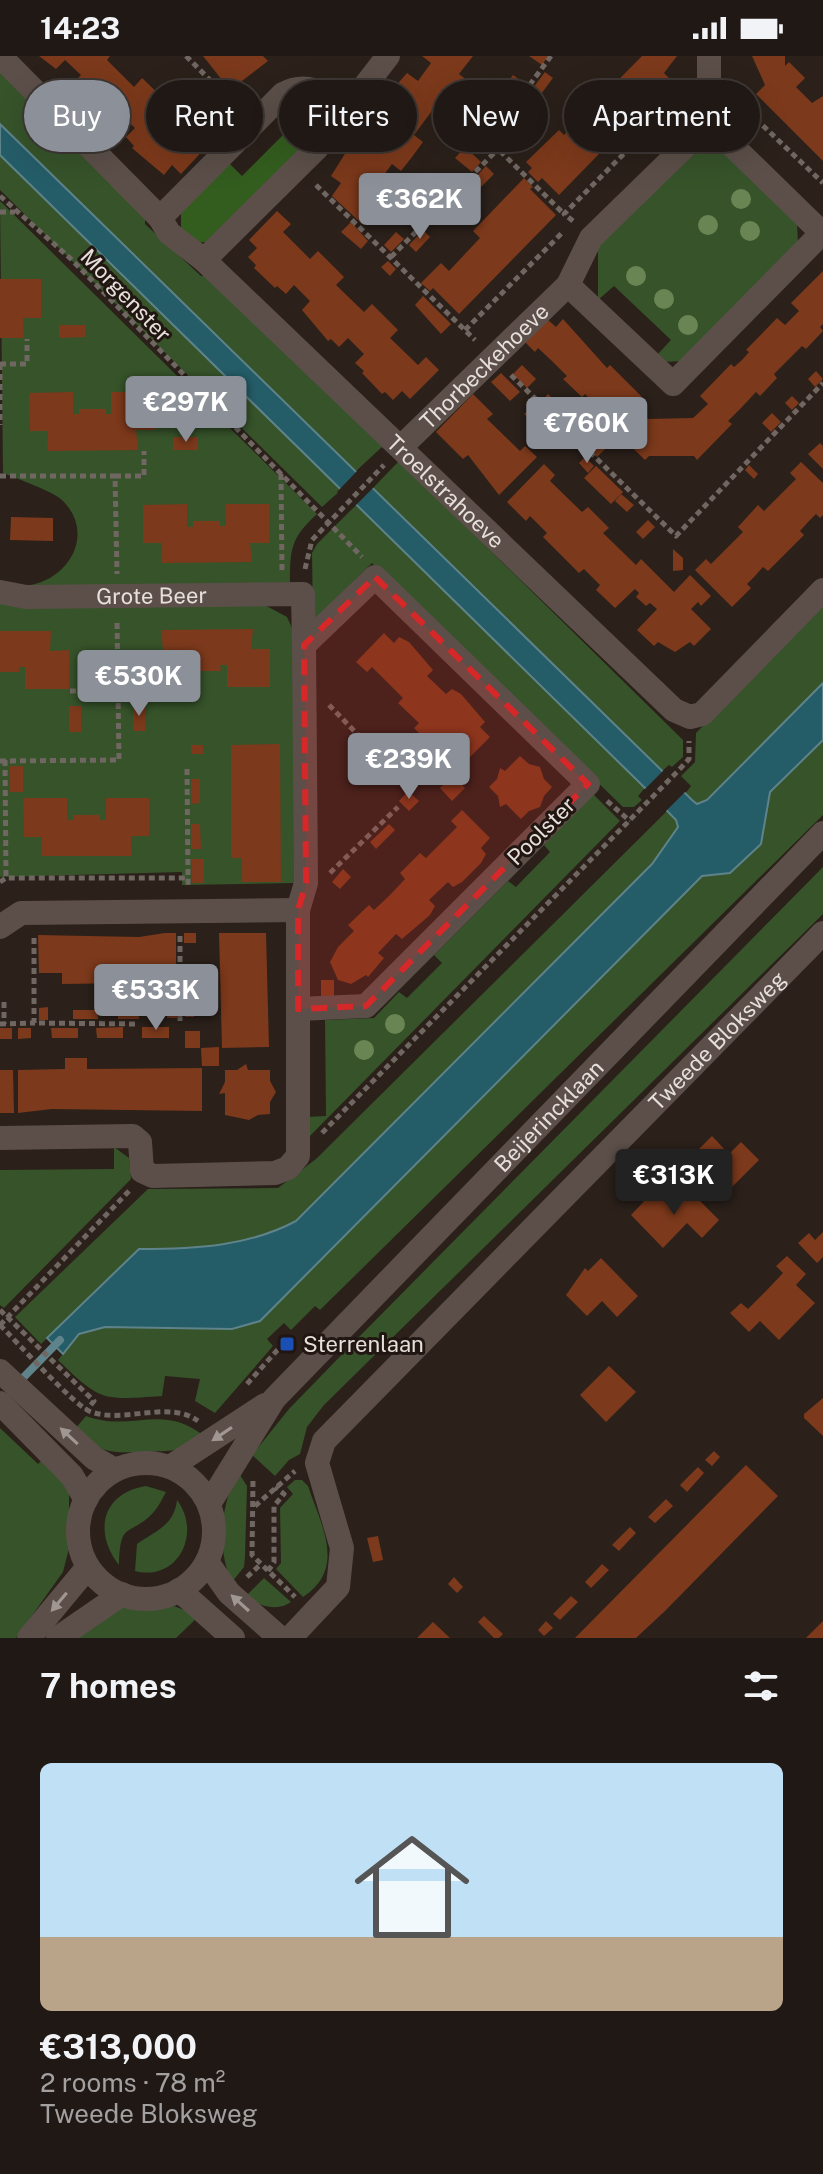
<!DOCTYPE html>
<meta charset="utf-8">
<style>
body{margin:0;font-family:"Public Sans",sans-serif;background:#28211d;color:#f1f3f6;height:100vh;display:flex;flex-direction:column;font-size:30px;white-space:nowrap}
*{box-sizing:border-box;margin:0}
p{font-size:26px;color:#a2a0a0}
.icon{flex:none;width:44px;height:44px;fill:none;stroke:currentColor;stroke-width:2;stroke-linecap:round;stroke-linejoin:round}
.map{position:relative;height:1582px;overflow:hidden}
.side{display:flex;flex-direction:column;background:#201814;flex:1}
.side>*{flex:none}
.top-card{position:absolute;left:24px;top:24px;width:776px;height:72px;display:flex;gap:16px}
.price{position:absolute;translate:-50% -68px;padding:0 18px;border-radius:8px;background:#8c9099;color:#fff;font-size:26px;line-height:52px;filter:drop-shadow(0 2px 4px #0008)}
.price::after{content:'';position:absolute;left:50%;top:48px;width:24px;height:18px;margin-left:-12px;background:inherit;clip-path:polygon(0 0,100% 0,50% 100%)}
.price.selected{background:#222;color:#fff}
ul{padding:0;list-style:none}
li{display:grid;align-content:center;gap:16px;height:424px;padding:0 40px}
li+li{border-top:2px solid #3d3734}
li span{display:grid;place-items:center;height:248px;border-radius:12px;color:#555}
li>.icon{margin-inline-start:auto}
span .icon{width:144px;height:144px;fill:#fffc;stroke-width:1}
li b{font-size:34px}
h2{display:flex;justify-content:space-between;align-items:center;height:96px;padding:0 40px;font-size:34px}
.tag{padding:0 28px;border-radius:36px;background:#201814;box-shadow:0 8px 32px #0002,0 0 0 2px #3d3734;font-size:28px;line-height:72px}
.tag.selected{background:#8c9099;color:#fff}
.status{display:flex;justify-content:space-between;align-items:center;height:56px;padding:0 40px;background:#201814;direction:ltr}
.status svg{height:22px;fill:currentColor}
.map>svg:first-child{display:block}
.green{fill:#36532a}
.forest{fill:#335c1f}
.water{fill:#245c67;stroke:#5e838a;stroke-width:2}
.pier{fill:#2b201a}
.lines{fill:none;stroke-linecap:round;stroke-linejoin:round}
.stream{stroke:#5e838a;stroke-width:8}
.building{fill:#7c391b}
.path{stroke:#706762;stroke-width:5;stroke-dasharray:6 4;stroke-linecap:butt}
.street{stroke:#5c4f49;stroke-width:24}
.secondary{stroke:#5c4f49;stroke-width:24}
.tree{fill:#698553}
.oneway{fill:#a19792}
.marked{fill:#d62828;fill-opacity:0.2;stroke:#d62828;stroke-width:6;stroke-dasharray:16 10;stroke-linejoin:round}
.transit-dot{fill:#1a4fb4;stroke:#211611;stroke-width:3}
.labels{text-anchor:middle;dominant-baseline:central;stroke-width:6;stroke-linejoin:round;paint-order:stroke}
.street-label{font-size:22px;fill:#e6dfdb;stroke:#211611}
.poi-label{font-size:22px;fill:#e6dfdb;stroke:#211611;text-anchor:start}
</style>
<div class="status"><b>14:23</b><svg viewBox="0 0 49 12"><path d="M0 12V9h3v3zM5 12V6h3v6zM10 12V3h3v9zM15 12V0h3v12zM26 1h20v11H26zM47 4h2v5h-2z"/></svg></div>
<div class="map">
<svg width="823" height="1582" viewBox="0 0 823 1582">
<rect width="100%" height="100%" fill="#2b201a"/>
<g class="green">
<path d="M0,12L145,155V168L201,220H212L383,390L355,416L24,91L0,68Z"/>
<path d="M706,90L721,92L797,167L798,188L684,305L661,306L656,300L671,284L614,230L598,244V188L693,92Z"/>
<path d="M0,99L341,434L322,451L0,134Z"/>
<path d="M0,145L317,458C291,482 290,492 290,527L32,534L31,529C71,521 95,476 62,444C54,436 16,422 3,417Z"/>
<path d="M399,405L683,684V701L672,711L669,709L661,716L372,433Z"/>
<path d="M356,449L645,732L638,740L642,744L634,751H623L372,507L313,565L312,497L317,488Z"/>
<path d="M261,547L287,561L293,574L296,827L182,829V816L0,821V548Z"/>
<path d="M823,549V627L707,745L697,748L684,739L691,730L681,720L695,706L696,677Z"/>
<path d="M823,684V759L320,1254L315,1250L291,1274L284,1267L267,1283L273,1290L215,1357L195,1345L200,1323L165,1320L162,1340C102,1344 101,1346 58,1304L79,1278L105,1271L232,1273L702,820L730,817L761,788L770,736Z"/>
<path d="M593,738L620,765L305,1085V1061L326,1060L325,964L374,962L399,936L407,942L442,907L434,899L508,825L516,831L550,796L544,789Z"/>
<path d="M667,755L676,764L678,771L652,808L296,1165C247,1191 194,1193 139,1194L41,1288L15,1261L148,1133L278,1132L316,1103Z"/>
<path d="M823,811V858L324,1349L307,1371L300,1398L289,1404L275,1420L252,1399L289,1353L354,1286Z"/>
<path d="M114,1091L129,1102L131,1123L4,1252L0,1249V1114L114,1113Z"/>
<path d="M86,1360C131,1377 162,1346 204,1380C178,1398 173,1394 144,1396C109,1397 101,1397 74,1374Z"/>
<path d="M0,1372L38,1408L45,1401L69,1436V1492L63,1516L16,1582H0Z"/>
<path d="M238,1416L247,1430L245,1500L244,1511L232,1526C216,1493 221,1447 238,1416Z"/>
<path d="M295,1424H302L308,1430C321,1469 347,1512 303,1541L276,1513L281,1507L280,1452L293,1438L287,1431Z"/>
<path d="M146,1430L166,1436C162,1443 158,1452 152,1458C129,1481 120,1464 119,1509C93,1476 102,1437 146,1430Z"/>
<path d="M177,1444C202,1477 178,1526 135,1515L137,1488C155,1475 174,1470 177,1444Z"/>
<path d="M264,1522L291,1546C277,1556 258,1550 246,1540Z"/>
<path d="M174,1550L199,1560L176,1582H75L121,1551Z"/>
</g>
<path class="forest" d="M297,37L321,48L322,67L311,83L209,186L188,187L181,180V155L229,107L242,120L298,64L285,50Z"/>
<path class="water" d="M0,68L692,744L697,748L707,744L823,627V684L770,736L761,788L730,817L702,820L260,1265L232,1273L105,1271L79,1278L63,1298L47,1282L139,1193C194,1193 247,1191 296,1165L652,808L678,771L676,764L645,732L0,99Z"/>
<g class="pier">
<path d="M358,414L375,430L353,452L337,436Z"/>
<path d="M665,713L686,735L664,757L643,735Z"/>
</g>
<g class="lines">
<path class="stream" d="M16,1329L60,1284"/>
</g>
<g class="building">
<path d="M39,0H110L107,4L134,31L142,22L169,48L160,56L188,84L196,75L209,88L181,118L172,109L164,119L132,92L134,90L126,81L135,72L119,57L110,65L78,39L81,37L72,29L81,19L65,4L56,13Z"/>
<path d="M203,0H263L268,5L230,34Z"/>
<path d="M422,0H473L459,18L468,25L446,55L437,48L414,79L423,86L412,101L401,115L392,108L369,139L378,147L362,168L332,140L341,127L331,120L353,85L355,87L362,78L373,85L386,67L376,59L383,50L380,48L407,17L418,25L431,7Z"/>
<path d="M529,0H548L542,9Z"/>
<path d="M642,0H677L664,17L671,24L559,139L542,122L538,126L528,116L532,112L526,106L559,74L564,79Z"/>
<path d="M752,0H785V10L789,6L805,22L796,31L812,47L823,40V105L756,38L765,29Z"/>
<path d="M545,16L553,22L541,38L533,32Z"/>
<path d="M513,19L524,27L496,69L484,60Z"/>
<path d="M518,52L526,59L504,90L493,82Z"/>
<path d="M465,91L481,106L472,116L455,102Z"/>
<path d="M486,110L494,118L480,132L472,125Z"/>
<path d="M441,121L455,133L428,159L418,152Z"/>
<path d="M524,122L533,131L530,133L556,159L459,258L433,232L430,235L421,227L441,207L449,215L480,182L473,175Z"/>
<path d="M455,142L462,149L448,164L441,157Z"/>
<path d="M277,155L291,168L283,176L310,203L318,195L344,221L336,229L364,256L372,248L398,274L390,282L418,309L426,301L439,314L410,343L402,335L393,344L385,336L382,338L362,317L364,315L355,307L364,298L348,282L339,291L331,283L328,285L302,254L310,245L294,229L286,238L277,230L275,232L254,212L256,209L248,201L257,192L249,184Z"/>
<path d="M351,166L368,185L361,193L341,176Z"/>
<path d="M423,174L430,181L416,196L409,189Z"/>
<path d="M396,176L404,183L391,196L384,189Z"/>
<path d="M388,205L396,213L390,220L381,211Z"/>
<path d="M823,215V268L820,271L823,275L806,293L802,290L774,318L777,322L760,340L756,336L742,351L728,365L732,368L697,404L694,400H649L645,404L610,370L614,366L585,338L582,341L563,323L567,320L553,306L538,292L535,296L525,286L547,263L556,271L563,263L607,312L610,309L642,341L634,349L648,363L693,362L708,348L700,340L731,308L734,311L742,304L749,296L746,294L777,262L785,269L799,255L791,247Z"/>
<path d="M0,223H41V262H23L24,282H0Z"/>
<path d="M423,240L451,268L441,278L415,249Z"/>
<path d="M59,269H85V281L59,282Z"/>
<path d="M522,309L536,323L527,332L513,318Z"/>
<path d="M816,315L823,323L815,331L808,323Z"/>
<path d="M501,317L520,336L510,345L491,326Z"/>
<path d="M73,336V358H79V353H106V358H111V336H155V374H136L138,394L47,395L48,375H30L29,337Z"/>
<path d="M473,338L493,358L487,363L520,395L525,390L537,401L499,439L468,399L463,403L436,376Z"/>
<path d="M548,338L558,348L550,356L541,346Z"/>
<path d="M792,340L799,347L792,354L785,347Z"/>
<path d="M534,349L542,357L533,366L524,358Z"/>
<path d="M772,357L781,366L771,376L762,367Z"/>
<path d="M595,379L607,391L597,401L585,390Z"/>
<rect x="173" y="381" width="25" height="13"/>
<path d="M820,387L823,390V413L808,398Z"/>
<path d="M585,401L594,410L588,417L579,407Z"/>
<path d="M801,406L823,427V459L820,462L816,458L808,466L800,475L804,479L768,515L763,511L755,520L747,528L751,532L732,551L695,514L706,503L711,508L743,476L738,471L758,449L764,455L796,423L790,417Z"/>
<path d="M544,408L555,419L550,425L582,456L588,451L609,472L603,477L636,509L641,503L674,536L690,519L711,540L701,550L698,546L691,553L711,573L694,590L690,586L675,596L658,586L654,590L637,574L657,553L650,547L646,550L636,541L639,537L635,533L615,552L596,534L600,529L584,513L579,517L543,481L547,477L530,460L526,465L507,446Z"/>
<path d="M749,409L758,418L754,423L745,414Z"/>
<path d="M596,410L623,436L611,448L584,422Z"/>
<path d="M621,438L634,449L627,456L615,445Z"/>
<path d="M187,448V471H193V465H220V470H226L225,448H269V487H250L252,506L161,507L162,487H143V449Z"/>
<path d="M11,461L53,462V485L10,484Z"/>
<path d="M648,464L655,471L643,483L636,476Z"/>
<path d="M673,493L683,502V514L673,515Z"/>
<path d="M253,573L251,593H270V631H227V609H220L221,615H194V609H188V632H145L144,594H163L161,574Z"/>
<path d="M0,575H51L50,595L69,594V633H25V611H19V616H0Z"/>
<path d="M384,577L394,587L399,581L409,586L433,614L427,620L446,638L452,633L461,638L485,666L480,671L490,681L453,718L446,712L455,703L451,699L456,693L440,678L430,688L414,672L419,667L398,647L403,642L372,611L367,616L356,606Z"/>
<rect x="69" y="650" width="12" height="26"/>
<rect x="133" y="650" width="12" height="25"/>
<path d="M280,688L281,826H242V802H231V689Z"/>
<rect x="191" y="689" width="12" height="9"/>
<path d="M405,699L412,706L403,716L395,708Z"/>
<path d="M520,700L529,708L540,711L544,723L552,731L544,740L540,751L529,755L521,763L506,748L500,751L498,740L489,731L497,723L500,712L505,715Z"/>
<rect x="10" y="710" width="13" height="26"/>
<path d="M452,719L465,732L452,745L440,732Z"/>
<path d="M191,723H200V747L191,748Z"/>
<path d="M408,735L419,745L409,755L399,745Z"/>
<path d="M23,742H67V764H73V759H100V764H106V742H149V780H131L132,800H41L42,781H24Z"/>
<path d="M462,754L490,782L481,792L486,798L481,807L462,826L453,831L448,826L429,844L435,850L430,859L402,883L396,878L378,897L384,902L368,921L366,919L351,928L338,924L330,906L338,891L354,875L348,869L369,849L374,854L390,839L405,823L400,817L420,797L426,802L457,771L451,765Z"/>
<path d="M191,768H200L201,793H191Z"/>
<path d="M389,768L395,774L376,793L370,786Z"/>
<path d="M191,803H204V827H192Z"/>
<path d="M343,813L351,821L340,833L332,826Z"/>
<path d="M165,877H176V916H130V927L62,928V917H39L38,879L139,881Z"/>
<rect x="184" y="877" width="12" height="10"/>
<path d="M219,877H266L269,991L222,992Z"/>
<path d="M184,911H193L194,935H185Z"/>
<path d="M321,924H334V941L321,942Z"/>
<rect x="185" y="945" width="9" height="16"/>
<rect x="167" y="950" width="10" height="12"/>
<path d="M48,951V964H39V952Z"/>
<path d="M130,951H139V963H118V954Z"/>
<path d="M73,954H97L98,963H73Z"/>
<path d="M123,971V982H97L96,972Z"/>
<rect x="142" y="971" width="27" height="11"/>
<rect x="0" y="972" width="12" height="11"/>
<path d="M18,972H31V982L18,983Z"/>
<path d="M51,972H78V982H52Z"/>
<rect x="185" y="975" width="15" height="17"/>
<path d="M219,991V1010H202L201,992Z"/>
<path d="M65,1002H87V1013L202,1012V1055L52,1053L18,1057V1014L65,1013Z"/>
<path d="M246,1008L248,1014H270V1025L276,1036L270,1046V1058L258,1059L249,1064L225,1059V1037L219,1038L225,1026V1014H237Z"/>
<path d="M0,1014H13L14,1057H0Z"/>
<path d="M712,1080L729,1098L741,1086L759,1104L725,1138L688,1104Z"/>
<path d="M654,1135L672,1153L690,1135L719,1164L702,1182L687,1167L663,1192L631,1159Z"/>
<path d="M823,1176V1201L817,1207L798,1187L809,1177L815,1184Z"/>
<path d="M787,1200L806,1218L796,1229L815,1247L779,1284L760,1265L749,1276L730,1257L741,1247L748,1253L766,1235L783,1217L776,1210Z"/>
<path d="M601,1202L638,1240L617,1261L602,1245L587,1260L566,1239L585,1212L588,1215Z"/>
<path d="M609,1310L636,1336L606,1366L580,1339Z"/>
<path d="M823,1342V1380L804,1362V1358Z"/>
<path d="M714,1395L720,1401L712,1410L705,1404Z"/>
<path d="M746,1409L778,1440L665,1555L636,1582H575Z"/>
<path d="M698,1411L704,1417L687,1436L680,1429Z"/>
<path d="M666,1443L673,1450L655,1467L648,1461Z"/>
<path d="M630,1471L636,1477L619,1495L612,1489Z"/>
<path d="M378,1480L383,1504L373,1506L367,1482Z"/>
<path d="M602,1508L609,1514L591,1532L585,1526Z"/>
<path d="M454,1521L463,1531L457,1537L448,1528Z"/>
<path d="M571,1540L578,1546L560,1564L553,1558Z"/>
<path d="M484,1560L503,1578L499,1582H494L478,1566Z"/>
<path d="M546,1565L553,1572L544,1580L538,1574Z"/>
<path d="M823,1565V1582H806Z"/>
<path d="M433,1566L450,1582H417Z"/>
</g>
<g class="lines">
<g class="path">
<path d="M186,0L236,50"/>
<path d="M551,0L489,84L564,158"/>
<path d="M734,42L823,127"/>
<path d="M316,129L475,284"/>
<path d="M0,140L71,203L362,501"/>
<path d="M0,156H15"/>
<path d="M573,165L564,158L684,37"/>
<path d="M391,201L498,93"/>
<path d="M465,274L563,176"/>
<path d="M0,308V369"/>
<path d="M0,308H27V283"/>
<path d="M511,319L676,480L823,327"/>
<path d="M281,418L282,516"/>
<path d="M0,420H115L117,518"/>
<path d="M115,420H144V395"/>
<path d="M305,513L312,484L384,409"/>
<path d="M70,635H143"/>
<path d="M329,649L398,720"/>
<path d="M5,704L6,822"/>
<path d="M0,705L119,704L117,564"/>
<path d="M187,713L188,822"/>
<path d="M607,745L630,765"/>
<path d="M330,817L398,751"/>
<path d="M0,826L6,822H188V830"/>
<path d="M180,880V965"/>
<path d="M34,882V967L139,968"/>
<path d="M4,946V968"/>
<path d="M0,968L34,967"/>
<path d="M322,1077L677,716L689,703V685"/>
<path d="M0,1254L94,1345L86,1355"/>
<path d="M0,1269C17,1286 72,1347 89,1355C122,1369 168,1343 198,1365"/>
<path d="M0,1269L130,1134"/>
<path d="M247,1328L281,1290"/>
<path d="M253,1425L252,1499L295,1541"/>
<path d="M255,1450L295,1415"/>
<path d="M268,1515L274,1506V1450L284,1438L275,1431"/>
<path d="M247,1521L261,1508"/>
</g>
<g class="street">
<path id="s1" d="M0,0L160,162L169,177L204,204L674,654L690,661L702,658L823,534"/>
<path d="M709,0V67L823,178"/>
<path d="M160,162L283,38C308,24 326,39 349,53"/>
<path d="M204,204L317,92L388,0"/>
<path d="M568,229L673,328L822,177"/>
<path id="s2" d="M401,391L568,229L591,182L709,67"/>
<path id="s3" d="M0,536L26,541L303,538L304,589"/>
<path d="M0,871L21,857L298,854"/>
<path d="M0,1082L133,1080L140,1086L142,1115L153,1120L275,1117L288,1112L298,1100V854L306,827L304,589L375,521L588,728L366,950L298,953"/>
<path d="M0,1315L94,1402L115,1414"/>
<path d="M0,1347L72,1420L86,1444"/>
<path id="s4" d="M290,1582L338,1531L342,1492L317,1407L324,1385L823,877"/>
</g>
<g class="secondary">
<circle cx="146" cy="1475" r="68"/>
<path d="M170,1411L265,1349"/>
<path id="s5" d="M209,1448L274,1343L823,777"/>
<path d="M207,1506L229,1537L280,1582"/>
<path d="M179,1534L233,1582"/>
<path d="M29,1582L88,1511"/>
<path d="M58,1582L122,1538"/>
</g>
</g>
<g class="tree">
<circle cx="741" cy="143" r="10"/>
<circle cx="708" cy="169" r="10"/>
<circle cx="750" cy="175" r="10"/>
<circle cx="636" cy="220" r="10"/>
<circle cx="664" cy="243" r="10"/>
<circle cx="688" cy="269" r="10"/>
<circle cx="395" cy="968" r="10"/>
<circle cx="364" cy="994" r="10"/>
</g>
<defs><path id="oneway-solid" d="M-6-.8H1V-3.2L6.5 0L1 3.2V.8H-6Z" transform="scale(2)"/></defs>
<g class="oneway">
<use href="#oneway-solid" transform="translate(222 1378) rotate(146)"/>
<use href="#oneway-solid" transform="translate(69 1380) rotate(-137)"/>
<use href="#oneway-solid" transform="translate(59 1546) rotate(130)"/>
<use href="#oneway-solid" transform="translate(240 1547) rotate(-138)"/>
</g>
<path class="marked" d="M375,521L588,728L366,950L298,953V854L306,827L304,589Z"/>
<rect class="transit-dot" x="279" y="1280" width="16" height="16" rx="4"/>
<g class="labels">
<g class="street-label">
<text transform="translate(126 239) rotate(46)">Morgenster</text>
<text stroke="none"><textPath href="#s2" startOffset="116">Thorbeckehoeve</textPath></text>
<text stroke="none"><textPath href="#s1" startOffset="624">Troelstrahoeve</textPath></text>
<text stroke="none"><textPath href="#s3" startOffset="152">Grote Beer</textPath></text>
<text transform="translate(541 775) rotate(-45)">Poolster</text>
<text stroke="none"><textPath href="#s4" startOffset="782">Tweede Bloksweg</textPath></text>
<text stroke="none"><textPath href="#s5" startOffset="518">Beijerincklaan</textPath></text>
</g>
<g class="poi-label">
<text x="303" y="1288">Sterrenlaan</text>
</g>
</g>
</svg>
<b class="price" style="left:420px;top:185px">€362K</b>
<b class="price" style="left:186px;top:388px">€297K</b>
<b class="price" style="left:587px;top:409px">€760K</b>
<b class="price" style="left:139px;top:662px">€530K</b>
<b class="price" style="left:409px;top:745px">€239K</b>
<b class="price" style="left:156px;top:976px">€533K</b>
<b class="price selected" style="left:674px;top:1161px">€313K</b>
<div class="top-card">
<a class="tag selected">Buy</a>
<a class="tag">Rent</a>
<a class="tag">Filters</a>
<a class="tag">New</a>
<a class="tag">Apartment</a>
</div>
</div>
<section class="side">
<h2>7 homes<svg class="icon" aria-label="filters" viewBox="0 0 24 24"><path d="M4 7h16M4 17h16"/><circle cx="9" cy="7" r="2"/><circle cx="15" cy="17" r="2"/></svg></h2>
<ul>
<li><span style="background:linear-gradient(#bfe0f5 70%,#b9a48a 0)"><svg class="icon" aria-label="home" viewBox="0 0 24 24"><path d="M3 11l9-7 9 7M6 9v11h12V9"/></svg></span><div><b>€313,000</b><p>2 rooms · 78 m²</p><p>Tweede Bloksweg</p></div></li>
</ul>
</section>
